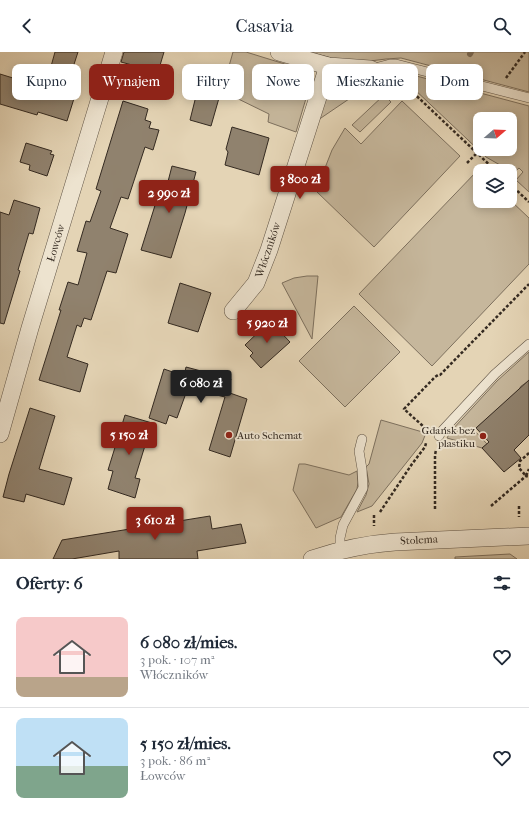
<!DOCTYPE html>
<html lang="pl">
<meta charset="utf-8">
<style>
body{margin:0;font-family:"IM FELL French Canon",serif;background:#f2f2f3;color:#1f2937;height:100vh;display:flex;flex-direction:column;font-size:15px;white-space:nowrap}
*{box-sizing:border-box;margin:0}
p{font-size:13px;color:#747a83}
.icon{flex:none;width:22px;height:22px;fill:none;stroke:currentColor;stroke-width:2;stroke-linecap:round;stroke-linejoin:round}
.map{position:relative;height:507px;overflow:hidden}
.side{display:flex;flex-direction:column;background:#fff;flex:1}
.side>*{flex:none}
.hud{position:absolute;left:12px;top:12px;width:505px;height:36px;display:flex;gap:8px}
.needle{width:26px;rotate:71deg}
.controls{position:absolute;left:473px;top:60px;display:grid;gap:8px}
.controls a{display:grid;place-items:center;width:44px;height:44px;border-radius:8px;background:#fff;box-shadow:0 2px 10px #0003;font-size:20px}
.price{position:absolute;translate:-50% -34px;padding:0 9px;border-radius:4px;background:#8f2418;color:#fff;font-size:13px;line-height:26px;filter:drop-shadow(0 1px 2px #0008)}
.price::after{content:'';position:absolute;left:50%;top:24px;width:12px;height:9px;margin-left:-6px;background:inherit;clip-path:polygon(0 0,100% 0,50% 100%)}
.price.current{background:#222;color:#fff}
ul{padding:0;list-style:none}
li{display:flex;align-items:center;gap:12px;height:100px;padding:0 16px}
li+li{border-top:1px solid #e0e1e3}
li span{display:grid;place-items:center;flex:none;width:112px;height:80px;border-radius:8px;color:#555}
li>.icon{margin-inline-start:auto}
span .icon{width:48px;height:48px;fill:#fffc;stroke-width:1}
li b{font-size:17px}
h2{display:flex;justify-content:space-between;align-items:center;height:48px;padding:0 16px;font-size:17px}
.chip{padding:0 14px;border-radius:8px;background:#fff;box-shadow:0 2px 10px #0003;font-size:14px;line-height:36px}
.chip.current{background:#8f2418;color:#fff}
header{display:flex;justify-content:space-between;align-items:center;height:52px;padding:0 16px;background:#fff;font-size:18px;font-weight:600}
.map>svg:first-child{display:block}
.green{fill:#c6b79c;stroke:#7d705e;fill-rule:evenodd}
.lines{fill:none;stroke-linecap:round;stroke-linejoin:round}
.stream{stroke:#7a6d5c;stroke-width:6}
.building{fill:#90826e;stroke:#342a21}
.service-casing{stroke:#605446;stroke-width:10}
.minor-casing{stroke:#605446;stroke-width:18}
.path{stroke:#342a21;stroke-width:2.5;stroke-dasharray:3 2;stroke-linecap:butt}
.service{stroke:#ede3cf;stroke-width:9}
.minor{stroke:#ede3cf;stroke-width:17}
.poi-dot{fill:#8f2418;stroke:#ede3cf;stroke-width:1.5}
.labels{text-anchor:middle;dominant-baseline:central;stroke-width:3.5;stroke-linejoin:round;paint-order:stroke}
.street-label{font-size:11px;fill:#342a21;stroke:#ede3cf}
.poi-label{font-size:11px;fill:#342a21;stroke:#ede3cf;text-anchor:end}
</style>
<header><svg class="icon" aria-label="back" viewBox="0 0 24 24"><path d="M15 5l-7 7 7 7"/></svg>Casavia<svg class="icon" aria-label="search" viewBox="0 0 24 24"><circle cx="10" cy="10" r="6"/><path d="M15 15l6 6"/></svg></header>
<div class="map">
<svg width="529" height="507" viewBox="0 0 529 507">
<rect width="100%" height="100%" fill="#e4d4b5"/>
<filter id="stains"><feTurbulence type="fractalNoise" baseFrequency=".005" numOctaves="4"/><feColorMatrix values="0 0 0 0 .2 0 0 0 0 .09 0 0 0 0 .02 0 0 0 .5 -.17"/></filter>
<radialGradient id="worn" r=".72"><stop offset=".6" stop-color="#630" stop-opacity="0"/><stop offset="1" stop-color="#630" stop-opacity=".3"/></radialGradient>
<g class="green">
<path d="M233,0H246L301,17L310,33L296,80L268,70L269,62L222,39Z"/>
<path d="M309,0H529V40L401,6L386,7L370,9L347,10Z"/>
<path d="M394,18L529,54V140L516,128L523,120L519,116L511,123L510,122V119H507L500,113L486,105ZM480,67H510V97H480Z"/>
<path d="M350,24L377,28L318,68L330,32L341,25Z"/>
<path d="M384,43L391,50L360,80L352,73Z"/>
<path d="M402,49L460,104L374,195L316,139L332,98L345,76L361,92Z"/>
<path d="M478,118L480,119V149H510V148L529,166V212L432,314L359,242Z"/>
<path d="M307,224H318L312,287L282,231L294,226Z"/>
<path d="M354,254L400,300L345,355L299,309Z"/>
<path d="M529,300V329L521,334L518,339L474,378L487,392L482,396L447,386L451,379L497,329Z"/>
<path d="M381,368L426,381L422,391L372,454L357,460L366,443L369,432L366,415L369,412Z"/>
<path d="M299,412H305L349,423L357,419L358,430L357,437L341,465L316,476L293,438Z"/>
<path d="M510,502L517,507H455V505Z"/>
</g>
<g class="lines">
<g class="stream">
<path d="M470,2L471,0"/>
<path d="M460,44L463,39"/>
</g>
</g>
<g class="building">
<path d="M55,0H78L66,37L76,40L67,69L38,60L37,63L0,52V22L45,36Z"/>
<path d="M124,0H164L158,20L121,10Z"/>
<path d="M197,40L219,46L211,74L190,68Z"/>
<path d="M123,49L148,57L145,68L151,70L149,76L159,78L153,98L145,95L128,147L121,145L110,176L128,182L116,221L107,219L91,268L84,266L81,275L77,273L67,305L88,312L80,340L39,328L61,258H59L68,230L78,233L87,201L77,199L86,169L90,170L101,139L96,137Z"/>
<path d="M232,75L269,86L259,123L225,113L228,100L226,97Z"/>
<path d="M26,91L52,99L50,102L54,103L47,124L29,118L30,113L20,110Z"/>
<path d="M172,114L196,120L185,161L171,206L141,198L157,147L163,149Z"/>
<path d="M14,148L40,156L33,182L29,181L18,218L20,219L4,272L0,271V160L9,163Z"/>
<path d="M180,231L211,241L198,280L168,271Z"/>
<path d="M270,269L290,290L261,316L250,304L253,301L245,293Z"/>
<path d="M186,315L231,327L227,340L247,347L230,405L209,398L225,345L192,337L190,342L186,341L177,366L169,363L166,372L149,366L164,317L184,324Z"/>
<path d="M529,328V383L514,398L521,406L504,420L482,396L489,390L476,376Z"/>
<path d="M30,356L55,364L39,417L72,426L64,453L26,442L24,450L3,445L9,422Z"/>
<path d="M125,363L152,371L135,426L140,427L135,446L108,437L113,419L108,418Z"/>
<path d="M210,464L212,477L241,472L246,491L197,499L198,507H119V499L72,507H53L62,488Z"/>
</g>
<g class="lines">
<defs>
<g id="service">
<path d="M371,17L390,12H396L529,46"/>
<path d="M439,384L441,380L495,322L529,292"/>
<path d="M340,498V486L343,473L363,436L362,417L359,399L362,387"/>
</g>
<g id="minor">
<path d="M279,0L328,14L370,17L385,24"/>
<path d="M233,259L256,231L269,198L328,14"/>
<path d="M0,382L30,276L114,0"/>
<path d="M312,507C339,498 366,492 395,490L529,484"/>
</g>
</defs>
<use href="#service" class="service-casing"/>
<use href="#minor" class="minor-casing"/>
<g class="path">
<path d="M506,26L525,0"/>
<path d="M402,31L405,33L496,119"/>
<path d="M467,111L477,101"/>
<path d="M510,132L529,150"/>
<path d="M427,376L424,375L404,357L435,325L438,323H440L529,232"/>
<path d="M529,401L520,409L519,416L526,424L529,417"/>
<path d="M491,454L526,424L529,425"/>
<path d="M519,454V465"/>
<path d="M435,457V403L436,398"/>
<path d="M380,460L412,412L425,395L426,391"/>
<path d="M374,463V474"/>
</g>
<use href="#service" class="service"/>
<use href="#minor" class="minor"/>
</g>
<g class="poi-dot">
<circle cx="229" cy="383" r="4"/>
<circle cx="483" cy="384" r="4"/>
</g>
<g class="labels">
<g class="street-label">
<text transform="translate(56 191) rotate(-73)">Łowców</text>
<text transform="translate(268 198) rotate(-71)">Włóczników</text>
<text transform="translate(419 488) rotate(-3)">Stolema</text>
</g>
<g class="poi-label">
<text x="475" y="378">Gdańsk bez<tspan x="475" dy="13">plastiku</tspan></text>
<text x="237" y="383" text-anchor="start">Auto Schemat</text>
</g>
</g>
<rect width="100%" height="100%" filter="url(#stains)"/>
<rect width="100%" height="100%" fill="url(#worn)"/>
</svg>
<div class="controls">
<a><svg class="needle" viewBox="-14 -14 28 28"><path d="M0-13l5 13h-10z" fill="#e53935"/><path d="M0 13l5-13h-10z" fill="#747a83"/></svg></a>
<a><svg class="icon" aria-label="layers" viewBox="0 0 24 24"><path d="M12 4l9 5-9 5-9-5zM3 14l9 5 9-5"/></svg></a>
</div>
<b class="price" style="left:300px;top:148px">3 800 zł</b>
<b class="price" style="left:169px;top:162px">2 990 zł</b>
<b class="price" style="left:267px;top:292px">5 920 zł</b>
<b class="price current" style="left:201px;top:352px">6 080 zł</b>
<b class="price" style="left:129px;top:404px">5 150 zł</b>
<b class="price" style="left:155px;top:489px">3 610 zł</b>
<div class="hud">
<a class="chip">Kupno</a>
<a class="chip current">Wynajem</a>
<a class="chip">Filtry</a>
<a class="chip">Nowe</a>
<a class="chip">Mieszkanie</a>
<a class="chip">Dom</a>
</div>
</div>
<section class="side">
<h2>Oferty: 6<svg class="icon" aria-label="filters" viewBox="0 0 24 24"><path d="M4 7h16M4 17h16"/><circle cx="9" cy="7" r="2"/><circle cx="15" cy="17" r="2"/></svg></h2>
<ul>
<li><span style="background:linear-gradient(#f6c9c9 75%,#b9a48a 0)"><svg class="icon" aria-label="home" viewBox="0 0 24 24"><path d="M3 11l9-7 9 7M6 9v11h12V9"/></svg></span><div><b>6 080 zł/mies.</b><p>3 pok. · 107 m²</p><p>Włóczników</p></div><svg class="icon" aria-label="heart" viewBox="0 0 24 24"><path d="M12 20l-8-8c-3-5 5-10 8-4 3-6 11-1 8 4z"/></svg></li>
<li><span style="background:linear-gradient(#bfe0f5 60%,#7fa58c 0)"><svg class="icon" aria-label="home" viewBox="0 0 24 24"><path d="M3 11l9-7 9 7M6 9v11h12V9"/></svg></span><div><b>5 150 zł/mies.</b><p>3 pok. · 86 m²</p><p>Łowców</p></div><svg class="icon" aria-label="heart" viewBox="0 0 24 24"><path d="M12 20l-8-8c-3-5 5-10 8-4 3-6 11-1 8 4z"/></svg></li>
</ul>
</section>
